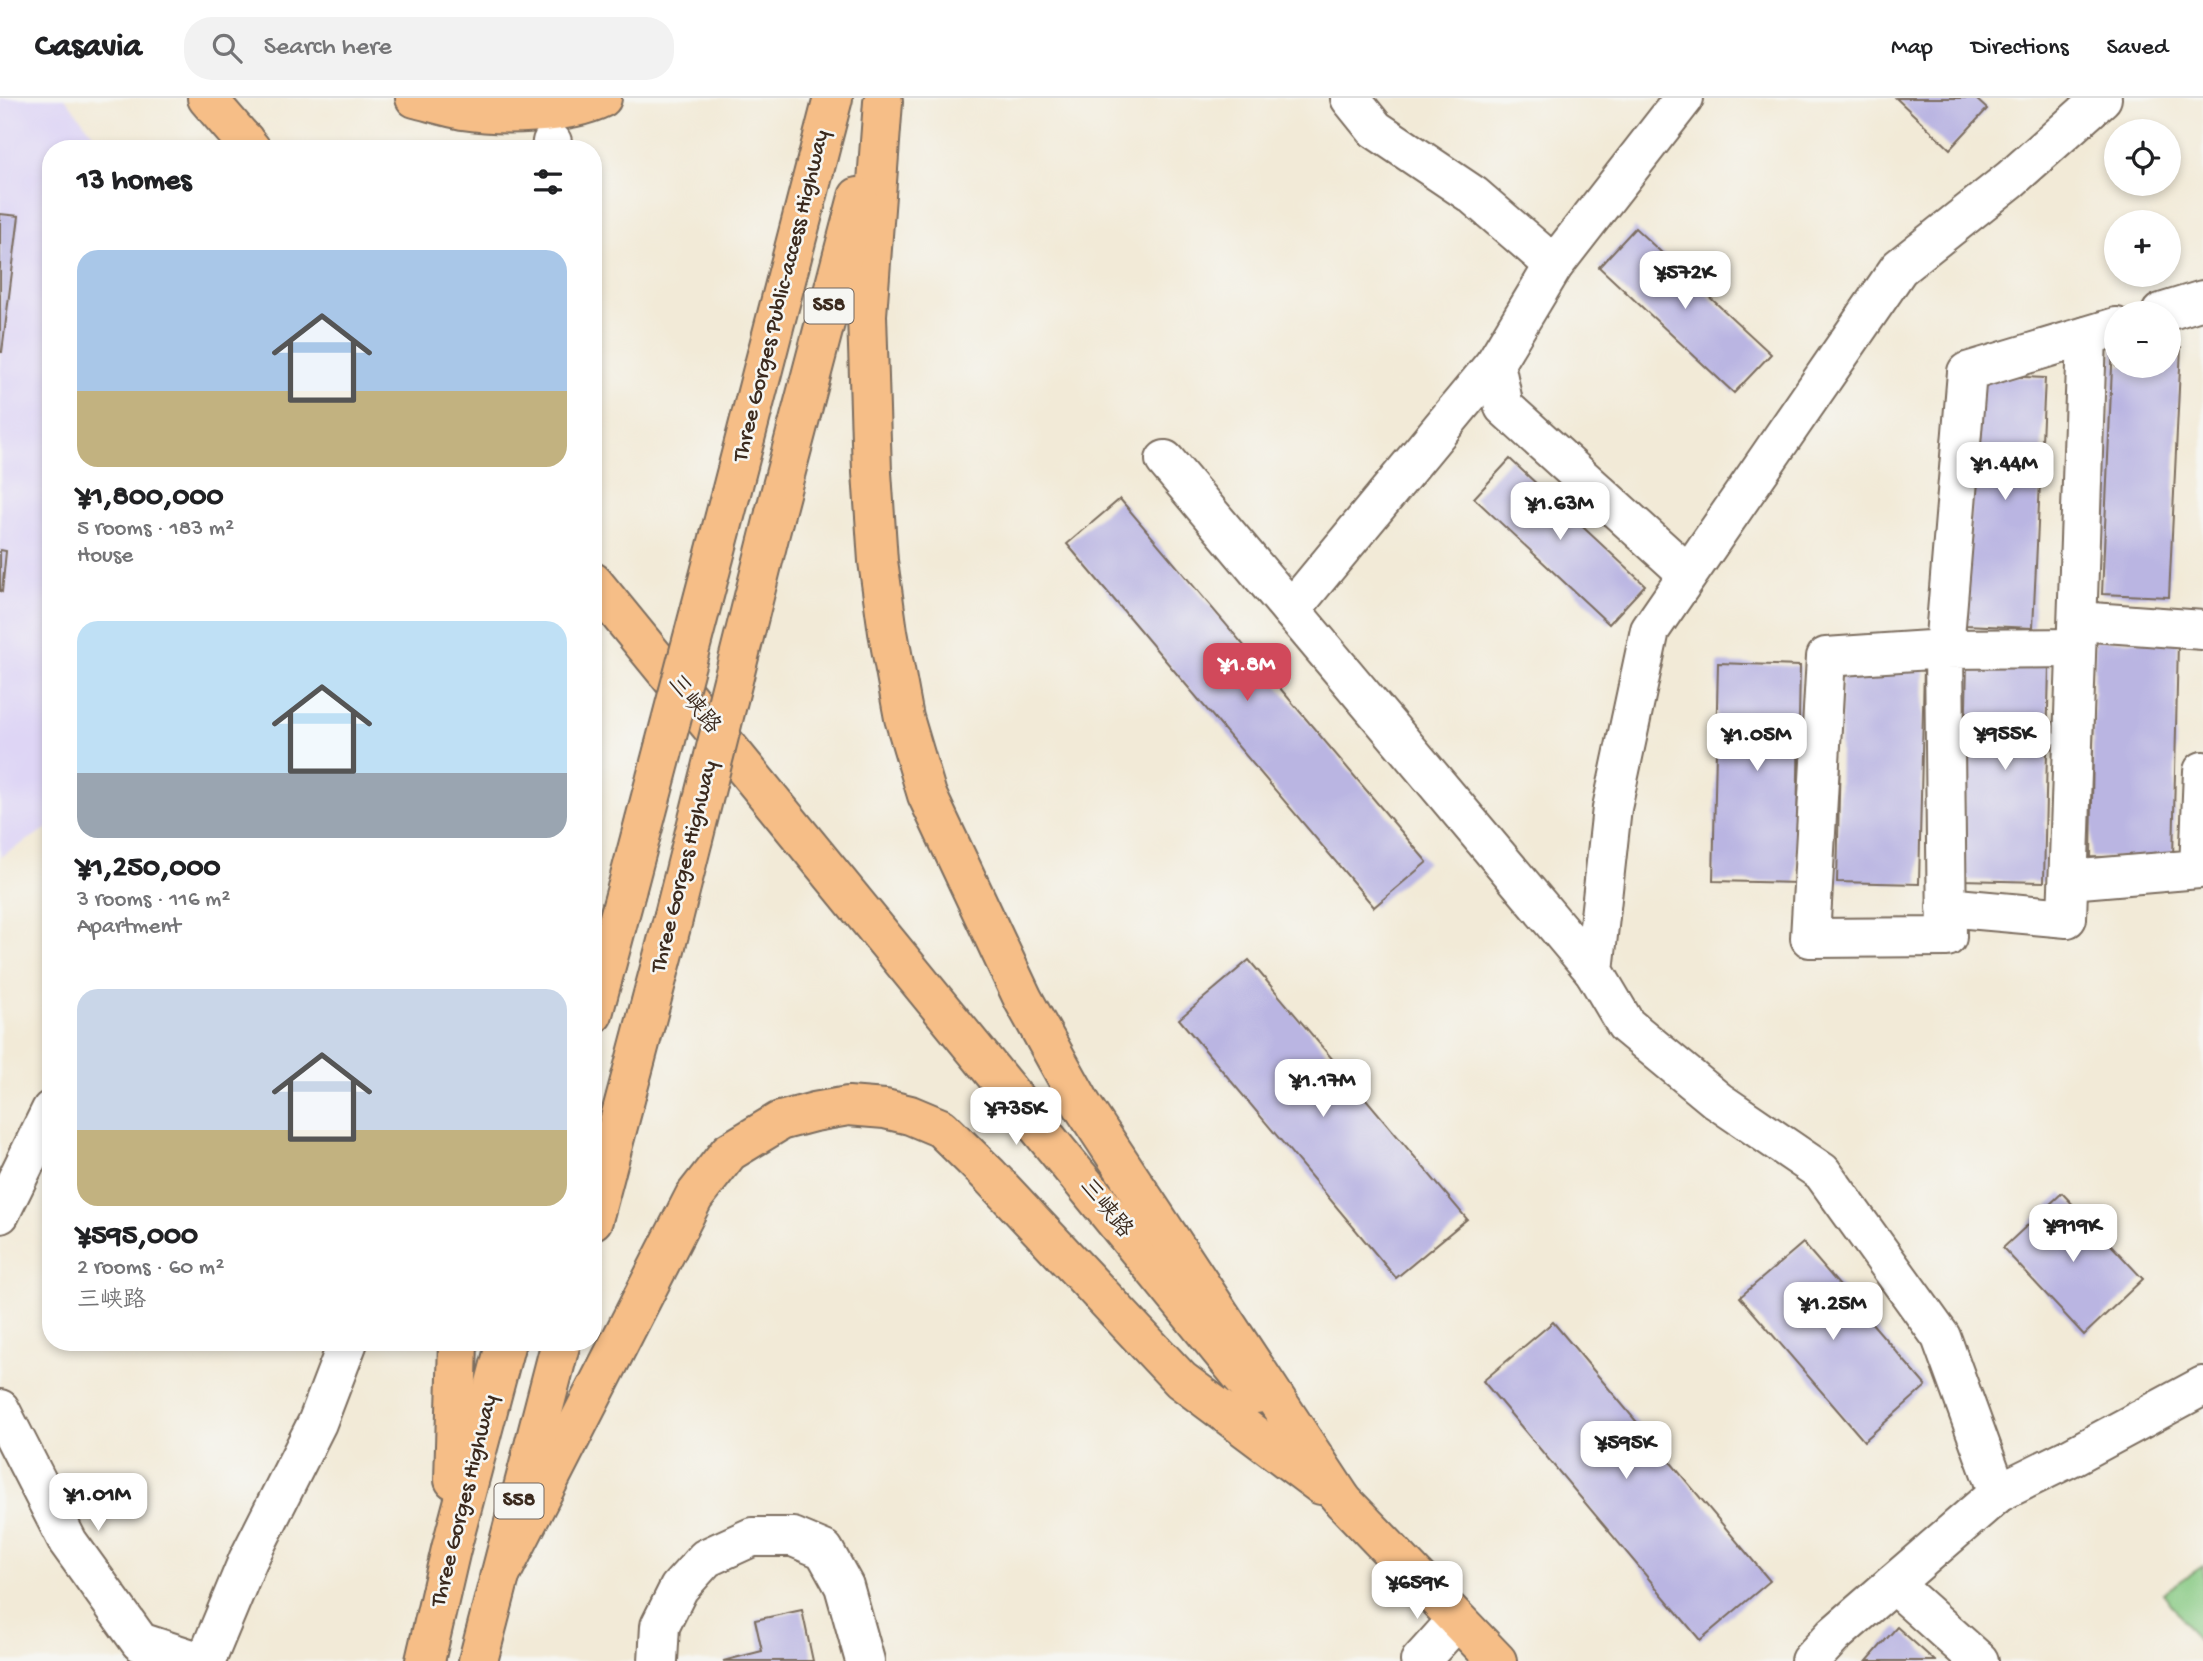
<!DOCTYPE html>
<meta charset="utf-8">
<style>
body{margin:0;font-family:"Gochi Hand","LXGW WenKai TC",sans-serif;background:#f2f2f2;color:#202124;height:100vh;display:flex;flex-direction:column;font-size:26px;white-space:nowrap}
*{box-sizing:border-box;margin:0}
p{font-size:23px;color:#757577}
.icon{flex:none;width:38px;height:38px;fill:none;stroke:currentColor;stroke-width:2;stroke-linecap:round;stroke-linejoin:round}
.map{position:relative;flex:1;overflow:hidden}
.details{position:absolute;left:42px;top:42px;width:560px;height:1211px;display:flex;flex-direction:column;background:#fff;border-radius:28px;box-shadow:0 4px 10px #0003}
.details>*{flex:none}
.tools{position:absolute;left:2104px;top:21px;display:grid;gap:14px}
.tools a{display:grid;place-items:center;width:77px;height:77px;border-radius:50%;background:#fff;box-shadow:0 4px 10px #0003;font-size:35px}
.price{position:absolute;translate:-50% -60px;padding:0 16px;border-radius:14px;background:#fff;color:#222;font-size:23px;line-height:46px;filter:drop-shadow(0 2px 4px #0008)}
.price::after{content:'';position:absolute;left:50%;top:42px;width:21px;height:16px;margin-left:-10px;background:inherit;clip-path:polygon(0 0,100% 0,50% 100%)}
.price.current{background:#d1495b;color:#fff}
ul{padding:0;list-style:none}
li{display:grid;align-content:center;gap:14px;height:371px;padding:0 35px}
li span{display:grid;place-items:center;height:217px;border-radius:21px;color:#555}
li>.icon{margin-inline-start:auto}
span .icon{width:126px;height:126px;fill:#fffc;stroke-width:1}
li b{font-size:30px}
h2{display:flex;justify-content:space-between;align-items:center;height:84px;padding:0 35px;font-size:30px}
header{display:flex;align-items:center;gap:42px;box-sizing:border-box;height:98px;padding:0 35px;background:#fff;border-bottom:2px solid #e0e0e0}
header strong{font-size:33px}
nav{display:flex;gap:38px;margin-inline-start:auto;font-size:24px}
.search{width:490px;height:63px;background:#f2f2f2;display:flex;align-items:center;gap:18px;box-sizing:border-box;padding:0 24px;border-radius:28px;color:#757577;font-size:26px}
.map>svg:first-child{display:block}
.built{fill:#ded5f5}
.green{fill:#86c982;stroke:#607a50;stroke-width:2}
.building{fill:#bab5e2}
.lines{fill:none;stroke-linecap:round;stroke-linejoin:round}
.minor-casing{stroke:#7b6d5f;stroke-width:42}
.major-casing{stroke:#7b6d5f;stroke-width:42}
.highway-casing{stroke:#7b6d5f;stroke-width:42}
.minor{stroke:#fff;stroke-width:38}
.major{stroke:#f6be87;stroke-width:38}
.highway{stroke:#f6be87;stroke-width:38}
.highway-bridge-casing{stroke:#7b6d5f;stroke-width:42;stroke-linecap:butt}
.highway-bridge{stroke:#f6be87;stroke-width:38}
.labels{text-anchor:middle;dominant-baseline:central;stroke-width:5;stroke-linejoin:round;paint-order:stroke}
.shield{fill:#f6f6f2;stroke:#73675e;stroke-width:2}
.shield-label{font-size:21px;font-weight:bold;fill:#3b2a1e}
.street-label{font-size:23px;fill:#3b2a1e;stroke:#f6f6f2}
</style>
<header>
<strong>Casavia</strong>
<div class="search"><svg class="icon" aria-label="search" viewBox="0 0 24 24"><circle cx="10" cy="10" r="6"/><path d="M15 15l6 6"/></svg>Search here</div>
<nav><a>Map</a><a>Directions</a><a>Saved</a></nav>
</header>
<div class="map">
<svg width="2203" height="1563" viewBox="0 0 2203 1563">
<rect width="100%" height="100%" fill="#f6f6f2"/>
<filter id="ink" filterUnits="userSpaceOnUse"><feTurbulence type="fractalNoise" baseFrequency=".0143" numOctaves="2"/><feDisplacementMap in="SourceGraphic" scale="14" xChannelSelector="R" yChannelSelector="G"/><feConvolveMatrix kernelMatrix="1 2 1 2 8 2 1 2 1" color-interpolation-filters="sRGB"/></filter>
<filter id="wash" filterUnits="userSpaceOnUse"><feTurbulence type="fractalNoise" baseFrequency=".00686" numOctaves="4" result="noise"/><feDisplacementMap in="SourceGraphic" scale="28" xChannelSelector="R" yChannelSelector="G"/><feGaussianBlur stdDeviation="1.57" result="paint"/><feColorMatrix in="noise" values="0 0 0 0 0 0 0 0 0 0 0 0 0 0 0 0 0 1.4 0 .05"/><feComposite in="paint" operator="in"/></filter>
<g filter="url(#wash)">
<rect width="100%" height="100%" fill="#f2ead7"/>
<path class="built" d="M0,0H65L94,37L101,51H51V728L0,759Z"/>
<path class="green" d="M2203,1468V1549L2163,1495Z"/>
<g id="blocks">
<g class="building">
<path d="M1896,0H1975L1987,11L1950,51Z"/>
<path d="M0,116L19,118L2,254H0Z"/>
<path d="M1635,130L1771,256L1734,295L1599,169Z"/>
<path d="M2113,246H2116V268H2168V249H2181L2169,499L2102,496Z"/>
<path d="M1977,277L2045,280L2033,530L1965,527Z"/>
<path d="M1510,361L1645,487L1609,526L1474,400Z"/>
<path d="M1120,401L1427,764L1374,809L1067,446Z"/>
<path d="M0,452L6,453L2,494L0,493Z"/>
<path d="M2095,542L2178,544L2173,761L2091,759Z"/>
<path d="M1967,564L2049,567L2044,784L1962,782Z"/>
<path d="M1718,565L1800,568L1796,785L1713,783Z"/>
<path d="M1842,567L1924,568L1919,786L1837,784Z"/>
<path d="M1249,862L1467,1121L1396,1180L1179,921Z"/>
<path d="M2062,1095L2143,1181L2084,1237L2003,1150Z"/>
<path d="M1803,1145L1926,1288L1864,1343L1740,1199Z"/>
<path d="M1553,1224L1770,1483L1700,1542L1483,1283Z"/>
<path d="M802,1512L813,1563H723L762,1553L755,1522Z"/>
<path d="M1897,1529L1935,1563H1867Z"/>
</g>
</g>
</g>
<g filter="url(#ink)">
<use href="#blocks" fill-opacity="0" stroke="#7b6d5f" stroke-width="2"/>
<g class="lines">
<defs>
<g id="minor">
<path d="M1350,0L1375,31L1473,97L1554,167"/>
<path d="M1684,0L1554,167L1495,265L1504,309L1688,476"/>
<path d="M551,51L552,44"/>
<path d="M2161,215L2203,202"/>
<path d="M1165,362L1594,873"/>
<path d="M1291,512L1495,265"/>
<path d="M2078,523L2203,532"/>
<path d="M2076,550L1944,551L1826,559L1810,840L1947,839L1944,551L1967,274L2116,229"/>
<path d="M2069,782L2199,771L2203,673"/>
<path d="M1946,809L2067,820L2087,238"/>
<path d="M0,1116L51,1012"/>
<path d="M0,1311L68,1444L140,1544L198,1563"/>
<path d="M1998,1395L1941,1239L1822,1074L1718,1003L1626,927L1594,873L1612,710L1650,532L1899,170L2011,81L2102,0"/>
<path d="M1893,1486L1979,1563"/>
<path d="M206,1563L248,1462L317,1325L348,1244"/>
<path d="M658,1563L660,1528L679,1490L706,1460L752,1439H793L824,1452L844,1488L865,1563"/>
<path d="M1420,1563L1457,1522"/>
<path d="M1810,1563L1834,1537L1998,1395L2071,1359L2203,1288"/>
</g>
<g id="major">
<path d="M207,0L251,51"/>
<path d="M593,484L1256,1296"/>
<path d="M1322,1378L1343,1403L1497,1563"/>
</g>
<g id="highway">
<path d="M415,0C431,4 447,9 463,12C500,18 568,17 602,0"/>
<path d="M883,4L867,217L872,374L878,463L888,534L904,620L927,697L1023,901L1082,1007L1343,1403"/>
<path d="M244,42L248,51"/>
<path d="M731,395L833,0"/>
<path d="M775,415L858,99"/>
<path d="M593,916L627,790"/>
<path d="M593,1122L673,821"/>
<path d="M454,1382L458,1244"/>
<path d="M499,1480L694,1099L729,1054L780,1023L814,1014L848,1008L885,1011L910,1017L941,1030L989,1077L1181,1282L1321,1387"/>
<path d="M425,1563L451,1451L506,1244"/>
<path d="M478,1563L561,1244"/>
</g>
</defs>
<use href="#minor" class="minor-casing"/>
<use href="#major" class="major-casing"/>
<use href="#highway" class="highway-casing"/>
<use href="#minor" class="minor"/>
<use href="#major" class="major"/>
<use href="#highway" class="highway"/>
<defs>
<g id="highway-bridge">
<path d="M627,790L731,395"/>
<path d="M673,821L775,415"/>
</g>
</defs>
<use href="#highway-bridge" class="highway-bridge-casing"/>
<use href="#highway-bridge" class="highway-bridge"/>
</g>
</g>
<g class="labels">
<g class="shield">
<rect x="804.5" y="190.5" width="49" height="35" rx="5"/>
<rect x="494.5" y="1385.5" width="49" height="35" rx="5"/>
</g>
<g class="shield-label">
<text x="829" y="208">S58</text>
<text x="519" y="1403">S58</text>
</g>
<g class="street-label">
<text transform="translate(782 198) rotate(-76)">Three Gorges Public-access Highway</text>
<text transform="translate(693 607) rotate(51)">三峡路</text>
<text transform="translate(685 769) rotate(-76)">Three Gorges Highway</text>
<text transform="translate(1105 1111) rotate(51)">三峡路</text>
<text transform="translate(465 1403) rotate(-76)">Three Gorges Highway</text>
</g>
</g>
</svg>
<div class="tools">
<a><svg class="icon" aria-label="locate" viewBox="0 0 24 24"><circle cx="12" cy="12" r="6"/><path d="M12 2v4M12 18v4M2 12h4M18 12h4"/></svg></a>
<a>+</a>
<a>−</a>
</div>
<b class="price" style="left:1685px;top:213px">¥572K</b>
<b class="price" style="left:2005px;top:404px">¥1.44M</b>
<b class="price" style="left:1560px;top:444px">¥1.63M</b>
<b class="price current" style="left:1247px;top:605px">¥1.8M</b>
<b class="price" style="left:2005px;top:674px">¥955K</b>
<b class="price" style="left:1757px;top:675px">¥1.05M</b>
<b class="price" style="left:1323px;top:1021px">¥1.17M</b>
<b class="price" style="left:1016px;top:1049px">¥735K</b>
<b class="price" style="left:2073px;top:1166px">¥919K</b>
<b class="price" style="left:1833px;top:1244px">¥1.25M</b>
<b class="price" style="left:1626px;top:1383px">¥595K</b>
<b class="price" style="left:98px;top:1435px">¥1.01M</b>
<b class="price" style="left:1417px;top:1523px">¥659K</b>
<section class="details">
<h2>13 homes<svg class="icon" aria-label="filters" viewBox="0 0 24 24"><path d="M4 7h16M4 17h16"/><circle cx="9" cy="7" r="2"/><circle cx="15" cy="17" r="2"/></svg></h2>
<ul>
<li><span style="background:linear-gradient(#a9c7e8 65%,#c2b280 0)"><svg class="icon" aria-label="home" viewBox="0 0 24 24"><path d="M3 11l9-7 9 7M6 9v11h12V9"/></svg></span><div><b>¥1,800,000</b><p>5 rooms · 183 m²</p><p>House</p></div></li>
<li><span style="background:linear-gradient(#bfe0f5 70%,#9aa5b1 0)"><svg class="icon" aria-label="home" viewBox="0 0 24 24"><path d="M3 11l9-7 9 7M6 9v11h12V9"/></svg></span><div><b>¥1,250,000</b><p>3 rooms · 116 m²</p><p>Apartment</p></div></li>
<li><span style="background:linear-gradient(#c9d6e8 65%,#c2b280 0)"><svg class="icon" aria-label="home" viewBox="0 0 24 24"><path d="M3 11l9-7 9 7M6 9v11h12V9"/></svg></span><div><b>¥595,000</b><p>2 rooms · 60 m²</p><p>三峡路</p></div></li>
</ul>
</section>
</div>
